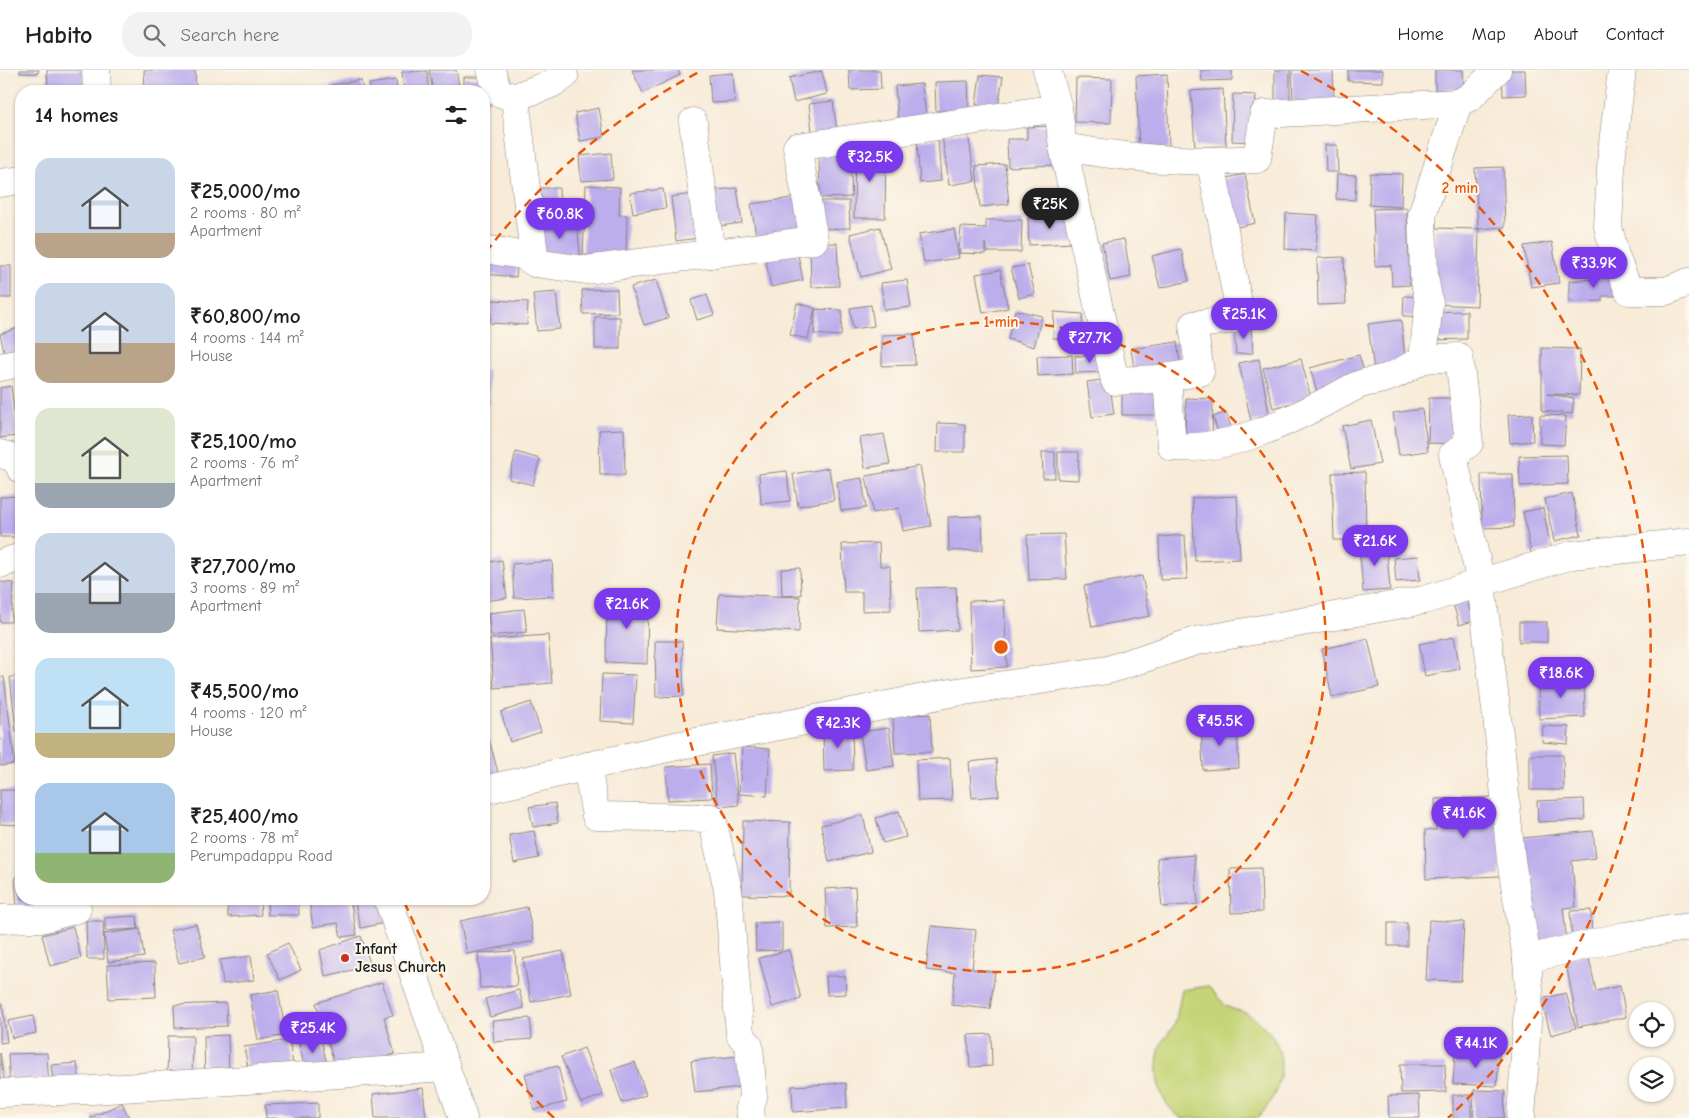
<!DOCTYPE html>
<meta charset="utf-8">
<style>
body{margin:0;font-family:"Comic Neue",sans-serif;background:#f2f2f2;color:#202124;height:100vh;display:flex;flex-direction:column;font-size:19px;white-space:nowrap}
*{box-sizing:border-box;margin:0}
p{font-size:16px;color:#757577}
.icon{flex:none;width:28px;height:28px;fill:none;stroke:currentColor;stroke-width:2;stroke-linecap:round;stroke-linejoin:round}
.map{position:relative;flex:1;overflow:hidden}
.details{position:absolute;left:15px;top:15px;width:475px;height:820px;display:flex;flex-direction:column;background:#fff;border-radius:20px;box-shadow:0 1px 4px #0004}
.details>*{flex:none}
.buttons{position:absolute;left:1629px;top:932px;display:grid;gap:10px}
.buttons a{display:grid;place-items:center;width:45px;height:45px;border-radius:50%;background:#fff;box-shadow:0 1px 4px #0004;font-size:25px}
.price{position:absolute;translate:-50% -42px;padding:0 11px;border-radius:18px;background:#7c3aed;color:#fff;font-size:16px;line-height:32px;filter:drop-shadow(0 1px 2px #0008)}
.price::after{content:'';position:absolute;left:50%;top:30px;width:15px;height:11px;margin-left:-8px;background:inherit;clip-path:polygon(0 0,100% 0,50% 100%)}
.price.on{background:#222;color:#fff}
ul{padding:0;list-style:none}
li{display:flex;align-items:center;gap:15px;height:125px;padding:0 20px}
li span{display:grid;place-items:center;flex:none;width:140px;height:100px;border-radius:15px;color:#555}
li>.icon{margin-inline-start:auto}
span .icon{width:60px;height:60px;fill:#fffc;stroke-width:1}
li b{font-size:21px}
h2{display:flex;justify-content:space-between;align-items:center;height:60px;padding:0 20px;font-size:21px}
header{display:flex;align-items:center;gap:30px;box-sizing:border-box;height:70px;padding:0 25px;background:#fff;border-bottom:1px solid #e0e0e0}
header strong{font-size:24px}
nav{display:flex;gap:28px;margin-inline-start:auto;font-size:18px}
.search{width:350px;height:45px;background:#f2f2f2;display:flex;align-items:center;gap:12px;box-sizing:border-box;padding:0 18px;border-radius:20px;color:#757577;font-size:19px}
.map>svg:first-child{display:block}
.green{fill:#c5d476;stroke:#707849}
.building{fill:#bcadec}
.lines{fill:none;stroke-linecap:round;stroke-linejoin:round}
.minor-casing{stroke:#8a847a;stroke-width:29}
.major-casing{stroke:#8a847a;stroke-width:29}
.minor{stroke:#fff;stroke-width:28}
.major{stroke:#fff;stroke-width:28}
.ring{fill:none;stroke:#e8590c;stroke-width:2.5;stroke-dasharray:9 6}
.poi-dot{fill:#c8321e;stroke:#fbf7ec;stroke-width:2}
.labels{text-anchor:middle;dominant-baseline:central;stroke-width:4;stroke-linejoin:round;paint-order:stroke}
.poi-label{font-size:16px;font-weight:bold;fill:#1c1c1c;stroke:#fbf7ec;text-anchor:start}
.centre{fill:#e8590c;stroke:#fbf7ec;stroke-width:2.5}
.ring-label{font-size:15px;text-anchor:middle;font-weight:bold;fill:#e8590c;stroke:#fbf7ec;stroke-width:4;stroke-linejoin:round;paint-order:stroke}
</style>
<header>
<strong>Habito</strong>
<div class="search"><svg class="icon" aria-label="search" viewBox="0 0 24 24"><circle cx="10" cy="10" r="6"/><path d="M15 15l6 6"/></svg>Search here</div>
<nav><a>Home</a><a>Map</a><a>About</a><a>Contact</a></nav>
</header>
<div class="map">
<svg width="1689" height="1048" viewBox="0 0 1689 1048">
<rect width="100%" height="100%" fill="#fbf7ec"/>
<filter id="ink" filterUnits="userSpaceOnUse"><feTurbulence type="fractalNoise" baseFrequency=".02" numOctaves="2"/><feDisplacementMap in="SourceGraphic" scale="10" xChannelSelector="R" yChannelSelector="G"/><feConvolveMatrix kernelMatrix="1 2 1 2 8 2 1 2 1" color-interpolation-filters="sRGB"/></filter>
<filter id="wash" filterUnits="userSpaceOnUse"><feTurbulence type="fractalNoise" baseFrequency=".0096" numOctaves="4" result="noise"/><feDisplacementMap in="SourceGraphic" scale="20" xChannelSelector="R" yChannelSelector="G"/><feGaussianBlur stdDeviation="1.12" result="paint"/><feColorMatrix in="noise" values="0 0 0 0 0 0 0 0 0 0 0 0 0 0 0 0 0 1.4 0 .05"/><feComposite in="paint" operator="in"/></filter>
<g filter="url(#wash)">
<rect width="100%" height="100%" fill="#f8ebd8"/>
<path class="green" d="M1208,916C1214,922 1220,930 1226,936C1232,940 1241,940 1248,944C1253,947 1259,952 1263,956C1293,981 1282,1025 1257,1048H1181C1157,1032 1152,1000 1161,974C1164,967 1171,962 1174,955C1178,944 1179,932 1182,920Z"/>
<g id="blocks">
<g class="building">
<path d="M20,0H39L38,3H20Z"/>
<path d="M47,0H84V18L48,19Z"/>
<path d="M144,0H195L196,21H145Z"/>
<path d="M429,0H456L460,21H433Z"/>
<path d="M632,0H678L680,5L643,23Z"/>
<path d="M849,0H880L881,19L850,20Z"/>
<path d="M1201,0H1232V10L1202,11Z"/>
<rect x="1275" y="0" width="15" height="36"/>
<path d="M1292,0H1333L1334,32L1293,34Z"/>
<path d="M1348,0H1383V12L1348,11Z"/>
<path d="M1435,0H1463L1464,19L1435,20Z"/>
<path d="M1502,0H1525L1526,25L1503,26Z"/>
<path d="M427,1L429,21H404L402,2Z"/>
<path d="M822,1L827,24L794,32L789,8Z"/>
<path d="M733,3L735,32L711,33L709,5Z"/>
<path d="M1167,4L1169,78L1139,79L1136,6Z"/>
<path d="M980,5L1003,7L998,38L976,35Z"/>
<path d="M464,7H490V31H484V21H464Z"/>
<path d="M1076,8L1112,9L1111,53L1075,52Z"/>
<path d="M361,10L363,21H332L331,15Z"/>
<path d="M396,10L397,21H370L369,14Z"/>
<path d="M968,11L969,40L936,41L935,12Z"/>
<path d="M922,14L926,46L898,50L895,16Z"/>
<path d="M1223,19L1226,76L1195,77L1191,21Z"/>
<path d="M1233,24L1256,25L1254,72L1232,71Z"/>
<path d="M833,31L838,68L813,71L809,34Z"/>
<path d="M599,38L604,67L580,71L575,43Z"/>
<path d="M1057,56L1058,95L1008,97L1007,69H1027V57Z"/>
<path d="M968,62L975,111L949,115L942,65Z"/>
<path d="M938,69L941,111L920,113L917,71Z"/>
<path d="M1325,75H1337L1338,102H1326Z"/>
<path d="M855,79H886L885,148H854Z"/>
<path d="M611,83L613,109L581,111L579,86Z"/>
<path d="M850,85L852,127L820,128L819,86Z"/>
<path d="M1005,94L1009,134L980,137L976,96Z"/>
<path d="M1503,97L1505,157L1478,159L1475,98Z"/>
<path d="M1370,103L1402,104L1401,137L1369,135Z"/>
<path d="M1245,104L1255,153L1233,158L1222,109Z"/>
<path d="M1337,104L1356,105L1355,130L1336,129Z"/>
<path d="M586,115L620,117L619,145H627L626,187L583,185Z"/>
<path d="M530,118H559L560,146H530Z"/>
<path d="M737,118L742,153L711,157L706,121Z"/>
<path d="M663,119L666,138L633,143L630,123Z"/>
<path d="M700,123L706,167L676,171L671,127Z"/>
<path d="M798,127L805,165L757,172L751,134Z"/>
<path d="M821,131H849L850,158L822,159Z"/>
<path d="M1407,138L1410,215L1392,216L1391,195L1375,196L1373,139Z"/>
<path d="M1286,143L1318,145L1316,181L1285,179Z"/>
<path d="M1072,146L1073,173L1029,175L1028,148Z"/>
<path d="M986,150H1022L1021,182H986L985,173V184L959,183L961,157L986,158Z"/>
<path d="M577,151L580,185L543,189L540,154Z"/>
<path d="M880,157L891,199L861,207L850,164Z"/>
<path d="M1435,158L1479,159L1477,236L1433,234Z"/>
<path d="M954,159L959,188L924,193L919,164Z"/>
<path d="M1124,169L1131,207L1110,211L1102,173Z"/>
<path d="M1552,172L1559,213L1531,217L1524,176Z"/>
<path d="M837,173L839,216L811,217L810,174Z"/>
<path d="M796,175L803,210L771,217L764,181Z"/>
<path d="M1181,179L1189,211L1160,218L1152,186Z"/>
<path d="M484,184L518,188L516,207L484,204Z"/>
<path d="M1344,187L1346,234L1318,235L1317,188Z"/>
<path d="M1028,195L1035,224L1019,228L1011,198Z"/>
<rect x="0" y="196" width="11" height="32"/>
<path d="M1000,200L1008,238L983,243L976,204Z"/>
<path d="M1620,207V226H1602V231L1569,232V211Z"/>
<path d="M656,210L668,248L644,255L631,217Z"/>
<path d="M907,210L911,237L884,240L881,213Z"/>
<path d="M617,219L618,243L583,244L582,220Z"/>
<path d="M556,222L560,259L537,261L533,224Z"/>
<path d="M707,225L714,245L697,250L691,230Z"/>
<path d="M1404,226L1423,227L1422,247L1403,246Z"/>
<path d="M492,230L528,232L527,255L490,253Z"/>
<path d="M797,233L815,238L808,269L790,265Z"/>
<path d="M871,235L874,256L853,259L850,238Z"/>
<path d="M815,239L842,240L841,266L814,264Z"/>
<path d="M1015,240L1042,246L1034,277L1008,269Z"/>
<path d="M1467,241V269L1431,270V242Z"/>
<path d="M1054,242L1083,244L1082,270L1053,268Z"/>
<rect x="595" y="247" width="25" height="32"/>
<path d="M1401,250L1406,297L1374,301L1368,254Z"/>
<path d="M1251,256L1253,283L1236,284L1234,257Z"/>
<path d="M21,257V285L6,290L0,264Z"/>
<path d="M914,264L915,295L882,296V265Z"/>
<path d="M1177,272L1181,298L1135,305L1131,279Z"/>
<path d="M1542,278L1580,279L1579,325L1547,324L1574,328L1572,344L1542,341Z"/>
<path d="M1072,285L1073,304L1038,306L1037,286Z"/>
<path d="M1359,285L1366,309L1317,322L1310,298Z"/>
<path d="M1075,286H1105L1106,302L1076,303Z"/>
<path d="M1259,289L1270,349L1251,352L1239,293Z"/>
<path d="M1301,289L1311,328L1273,338L1263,298Z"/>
<path d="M484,300H488L490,335H484Z"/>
<path d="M1109,309L1114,344L1092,347L1087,312Z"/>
<path d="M11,316L17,366L0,368V318Z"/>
<path d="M1122,316H1155L1156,345H1122Z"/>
<path d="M1186,328L1213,329L1212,373H1185Z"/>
<path d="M1429,328H1460L1459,374L1428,373Z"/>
<path d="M1422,339L1428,381L1399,385L1393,343Z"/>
<path d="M1226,342L1233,363L1220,368L1213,347Z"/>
<path d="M1532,344L1533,371L1510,373L1508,345Z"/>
<path d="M1540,345L1566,346L1564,375L1540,374Z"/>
<path d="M1371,350L1380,394L1351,399L1342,356Z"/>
<path d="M938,353L965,354V382H937Z"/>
<path d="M624,359L625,405H600L599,360Z"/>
<path d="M884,364L890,394L865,398L860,368Z"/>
<path d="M516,382L540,389L533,415L509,409Z"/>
<path d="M1042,382H1055V408H1043Z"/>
<path d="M1058,382H1079L1078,410L1058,409Z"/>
<path d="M1567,385L1568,414L1520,416L1519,386Z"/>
<path d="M920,396L931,456L903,461L899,438L873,443L866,406Z"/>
<path d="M829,398L834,430L798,436L793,404Z"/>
<path d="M787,401L790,431L761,434L759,404Z"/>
<path d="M1365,402L1366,470H1334L1332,403Z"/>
<path d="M1481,404H1513L1514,457L1482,458Z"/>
<path d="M862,408L866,438L841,441L837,412Z"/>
<path d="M1572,423L1581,465L1554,471L1545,429Z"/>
<path d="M21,426V467H0V427Z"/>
<path d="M1237,426L1240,489L1195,491L1192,428Z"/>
<path d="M1543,438L1551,479L1531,483L1523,442Z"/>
<path d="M982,446L983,480L949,481L948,447Z"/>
<path d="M1064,464L1067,509L1029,510L1027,465Z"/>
<path d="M1185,465L1187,509L1160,510L1159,467Z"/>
<path d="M1386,471L1390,520L1363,522L1359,473Z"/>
<path d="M879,473L880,496H890L891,540L862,541V522H844L842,474Z"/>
<path d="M1418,486L1420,510L1396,512L1394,488Z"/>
<path d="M502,490L507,528L484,531V493Z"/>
<path d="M552,491L554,526L514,528L512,494Z"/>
<path d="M800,498L801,525L782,526L781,499Z"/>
<path d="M1142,506L1150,546L1092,557L1084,516Z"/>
<path d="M0,512L14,513L11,552H0Z"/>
<path d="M956,517L958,560L919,562L917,518Z"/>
<path d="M719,524L800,527L799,562L717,558Z"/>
<path d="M607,527L648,529L647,594L606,592Z"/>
<path d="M1004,530L1007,597L971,599L969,531Z"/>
<path d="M1467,530L1473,551L1459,555L1453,533Z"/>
<path d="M524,539L527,562L491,566L488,543Z"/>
<rect x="1519" y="552" width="28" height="20"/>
<path d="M548,565L552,613L494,618L490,569Z"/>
<path d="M1454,567L1460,599L1425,606L1419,574Z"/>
<path d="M1368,569L1379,617L1332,627L1322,579Z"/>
<path d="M655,571H682L684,626L656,627Z"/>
<path d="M602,604L636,605L633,653L600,651Z"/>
<path d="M21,606V660L16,661L10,607Z"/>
<path d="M0,607H4L15,694L0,696Z"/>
<path d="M1584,610L1585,647L1539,649L1538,611Z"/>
<path d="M531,632L541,662L510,672L501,642Z"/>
<path d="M930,644L932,682L895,683L893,646Z"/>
<path d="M1237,655L1239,698L1203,700L1201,656Z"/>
<path d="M1543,656L1569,657L1568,674L1542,672Z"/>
<path d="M852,658L853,700L824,701L823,659Z"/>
<path d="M889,658L894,696L866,700L860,662Z"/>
<rect x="18" y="668" width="3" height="32"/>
<path d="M489,669L501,714L484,718V671Z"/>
<path d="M742,677L770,679L767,726L739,724Z"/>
<path d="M733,683L739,735L718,737L712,686Z"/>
<path d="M1530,685H1563L1564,720H1530Z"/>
<path d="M950,688L952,730L918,731L916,690Z"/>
<path d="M996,689L999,726L972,728L969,692Z"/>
<path d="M710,694L712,728L668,730L666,697Z"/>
<path d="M0,720H21V755L0,754Z"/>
<path d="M1498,727L1500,806L1426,809L1425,760H1436L1435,729Z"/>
<path d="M1584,729L1585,750L1538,752L1537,731Z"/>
<path d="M555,733L558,753L533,757L529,737Z"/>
<path d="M899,741L906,767L883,773L876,748Z"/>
<path d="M863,745L871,782L829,792L821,755Z"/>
<path d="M743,751L790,752L789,826L742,825Z"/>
<path d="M534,761L539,788L514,793L509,765Z"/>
<path d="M1593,761L1596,788L1572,791L1576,837L1563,838L1567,873L1534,876L1522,768Z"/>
<path d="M1194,785L1198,834L1162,837L1157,788Z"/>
<path d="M1261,798L1262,842L1231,843L1230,799Z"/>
<path d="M15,807H21V829H68L17,841Z"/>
<path d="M855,817L857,857L827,858L825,819Z"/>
<path d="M227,829H260L261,845L228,847Z"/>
<path d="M267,829H298L299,845H268Z"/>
<path d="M309,829H350L357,865L341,867L338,853L313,857Z"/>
<path d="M354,829H384L389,852L361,858Z"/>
<path d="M527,837L534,871L467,884L460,851Z"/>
<path d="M1591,840L1592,871H1572L1570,841Z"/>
<path d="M137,846L138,859L105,861V848Z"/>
<path d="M1429,850L1464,852L1461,911L1426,910Z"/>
<path d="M86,851H103L104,889H87Z"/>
<path d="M782,852V880L756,881L755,853Z"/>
<rect x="1388" y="853" width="19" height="23"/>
<path d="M196,854L205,887L179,893L170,860Z"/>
<path d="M931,856L976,860L972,899L995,902L990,939L952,935L955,903L926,900Z"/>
<path d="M73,857L81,888L50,896L42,865Z"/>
<path d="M140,859L144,887L108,892L104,864Z"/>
<path d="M361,866L371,896L325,906L320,880Z"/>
<path d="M288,873L301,900L280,910L267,883Z"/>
<path d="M789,880L801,929L772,937L759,888Z"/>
<path d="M515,881L517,916L480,918L478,883Z"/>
<path d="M563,881L571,924L531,932L523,889Z"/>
<path d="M1588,883L1596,921L1620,916L1626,947L1578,957L1565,888Z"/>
<path d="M251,886L254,910L223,914L220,890Z"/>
<path d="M155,893L156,927L109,929L107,895Z"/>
<path d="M826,906H845L846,924L827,925Z"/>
<path d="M382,912L393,945L384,947L395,984L337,1002L316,933Z"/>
<path d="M278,920L286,965L258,970L250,925Z"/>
<path d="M519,920L524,938L490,947L485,929Z"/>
<path d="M1566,923L1576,958L1551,965L1541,929Z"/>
<path d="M2,933L7,972L0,973V934Z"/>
<path d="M226,933L227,956L175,958L174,935Z"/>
<path d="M33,946L36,963L12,968L8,951Z"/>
<path d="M530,948L532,969L494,972L492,951Z"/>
<path d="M320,964L328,999L306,1004L298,969Z"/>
<path d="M991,964L992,996L970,997L968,965Z"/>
<path d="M228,965L229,1010L205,1011L204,966Z"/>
<path d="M168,966H193L192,1007H167Z"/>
<path d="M289,970L294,1001L250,1008L244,977Z"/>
<path d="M584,978L603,1025L581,1033L561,987Z"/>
<path d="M1455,982L1499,984L1497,1016L1453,1014Z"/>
<path d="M0,983L4,1011H0Z"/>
<path d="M47,983L49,1019L10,1020L8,984Z"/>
<path d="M747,985L751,1016L695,1022L691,991Z"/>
<path d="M635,992L646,1025L622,1033L611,1000Z"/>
<path d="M77,993L80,1016L54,1019L51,995Z"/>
<path d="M1400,994H1445L1446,1022L1401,1023Z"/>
<path d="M558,996L567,1032L534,1040L525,1004Z"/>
<path d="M846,1013L847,1038L793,1042L792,1016Z"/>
<path d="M423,1018L426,1048H375L373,1024Z"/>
<path d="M1474,1020L1505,1021L1504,1048H1473Z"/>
<path d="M1419,1025L1420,1048H1389L1388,1026Z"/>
<rect x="1453" y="1025" width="18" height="23"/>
<path d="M122,1033L129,1048H90Z"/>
<path d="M318,1033V1048H266L265,1035Z"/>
</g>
</g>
</g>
<g filter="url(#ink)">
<use href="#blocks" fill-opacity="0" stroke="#8a847a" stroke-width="1"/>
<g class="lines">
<defs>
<g id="minor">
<path d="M491,0L498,22L515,28"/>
<path d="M1047,0L1058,38L1063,77C1127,88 1192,94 1257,89L1264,44L1458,33L1470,27L1497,0"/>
<path d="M1622,0L1612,81L1608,156L1615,186L1629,221H1666L1689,212"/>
<path d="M515,28L535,193"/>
<path d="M515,28C531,19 549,18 564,6L563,0"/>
<path d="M693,52L711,184"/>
<path d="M1063,77L1115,311L1157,309L1200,302L1193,255L1241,248L1211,93"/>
<path d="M0,113L21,110"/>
<path d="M484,179L522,185L535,193L586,200L814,170L797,77L1058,38"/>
<path d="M1423,289L1459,287L1469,373L1453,385L1481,513L1500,673L1511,790L1527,889L1529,920L1521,1048"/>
<path d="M0,297L21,293"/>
<path d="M1167,308L1172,377C1237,382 1300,345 1356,316C1366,311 1378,311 1389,307C1401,303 1412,295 1423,289L1429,233L1424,206L1422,145L1458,33"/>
<path d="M0,384L15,388L21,399"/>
<path d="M0,494L21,487"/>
<path d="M587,696L596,746L712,748L728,820L740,964L749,976L753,1027L750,1038L751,1048"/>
<path d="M484,720L676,676L950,623L1108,600L1196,571L1424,530L1572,485L1689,472"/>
<path d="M0,849L45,848L77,839L76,829"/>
<path d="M1527,889L1625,866L1689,857"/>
<path d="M0,1023L92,1020L446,997"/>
</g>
<g id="major">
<path d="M96,0L97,21"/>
<path d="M388,829L463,1048"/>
</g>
</defs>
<use href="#minor" class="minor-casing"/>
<use href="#major" class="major-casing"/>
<use href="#minor" class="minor"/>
<use href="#major" class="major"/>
</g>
</g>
<g class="ring">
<circle cx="1001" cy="577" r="325"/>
<path d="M554 1048A649 649 0 0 1 404 831M486 182A649 649 0 0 1 701 1M1301 1A649 649 0 0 1 1448 1048"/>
</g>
<circle class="poi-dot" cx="345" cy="888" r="5"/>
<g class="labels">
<g class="poi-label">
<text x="355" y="879">Infant<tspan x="355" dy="18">Jesus Church</tspan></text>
</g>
</g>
<circle cx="1001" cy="577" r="8" class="centre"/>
<g class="ring-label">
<text x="1460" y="123">2 min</text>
<text x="1001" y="257">1 min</text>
</g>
</svg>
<div class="buttons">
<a><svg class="icon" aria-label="locate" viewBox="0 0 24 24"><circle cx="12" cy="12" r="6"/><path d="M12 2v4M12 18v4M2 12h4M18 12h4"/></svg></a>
<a><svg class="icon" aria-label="layers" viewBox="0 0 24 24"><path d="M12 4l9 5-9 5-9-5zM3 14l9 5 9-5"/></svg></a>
</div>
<b class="price" style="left:870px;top:113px">₹32.5K</b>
<b class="price on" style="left:1050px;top:160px">₹25K</b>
<b class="price" style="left:560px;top:170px">₹60.8K</b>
<b class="price" style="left:1594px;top:219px">₹33.9K</b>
<b class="price" style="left:1244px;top:270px">₹25.1K</b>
<b class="price" style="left:1090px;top:294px">₹27.7K</b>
<b class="price" style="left:1375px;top:497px">₹21.6K</b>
<b class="price" style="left:627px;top:560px">₹21.6K</b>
<b class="price" style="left:1561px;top:629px">₹18.6K</b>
<b class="price" style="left:1220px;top:677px">₹45.5K</b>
<b class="price" style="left:838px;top:679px">₹42.3K</b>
<b class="price" style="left:1464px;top:769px">₹41.6K</b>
<b class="price" style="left:313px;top:984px">₹25.4K</b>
<b class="price" style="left:1476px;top:999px">₹44.1K</b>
<section class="details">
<h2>14 homes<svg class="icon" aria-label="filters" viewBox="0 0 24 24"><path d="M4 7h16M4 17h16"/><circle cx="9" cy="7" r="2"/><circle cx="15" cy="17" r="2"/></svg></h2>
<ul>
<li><span style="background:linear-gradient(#c9d6e8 75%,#b9a48a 0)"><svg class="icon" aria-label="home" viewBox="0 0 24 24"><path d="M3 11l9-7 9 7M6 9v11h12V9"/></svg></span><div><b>₹25,000/mo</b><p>2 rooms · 80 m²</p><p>Apartment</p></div></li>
<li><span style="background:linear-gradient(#c9d6e8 60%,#b9a48a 0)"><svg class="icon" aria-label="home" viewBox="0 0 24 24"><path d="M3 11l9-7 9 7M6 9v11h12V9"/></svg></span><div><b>₹60,800/mo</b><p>4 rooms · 144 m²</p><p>House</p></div></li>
<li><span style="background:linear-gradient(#dfe7d0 75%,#9aa5b1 0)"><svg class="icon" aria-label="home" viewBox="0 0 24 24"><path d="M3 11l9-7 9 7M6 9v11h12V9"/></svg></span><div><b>₹25,100/mo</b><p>2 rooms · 76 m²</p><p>Apartment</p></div></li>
<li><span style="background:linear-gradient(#c9d6e8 60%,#9aa5b1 0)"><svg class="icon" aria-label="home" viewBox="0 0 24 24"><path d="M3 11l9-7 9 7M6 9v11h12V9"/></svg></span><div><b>₹27,700/mo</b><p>3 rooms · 89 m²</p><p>Apartment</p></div></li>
<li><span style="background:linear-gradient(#bfe0f5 75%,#c2b280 0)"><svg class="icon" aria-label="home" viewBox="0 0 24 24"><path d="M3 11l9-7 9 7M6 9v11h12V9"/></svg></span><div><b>₹45,500/mo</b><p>4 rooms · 120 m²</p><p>House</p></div></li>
<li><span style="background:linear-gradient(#a9c7e8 70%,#8fb573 0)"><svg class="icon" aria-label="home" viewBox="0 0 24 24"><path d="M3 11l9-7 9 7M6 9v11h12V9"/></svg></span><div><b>₹25,400/mo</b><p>2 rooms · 78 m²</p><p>Perumpadappu Road</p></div></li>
</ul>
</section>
</div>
